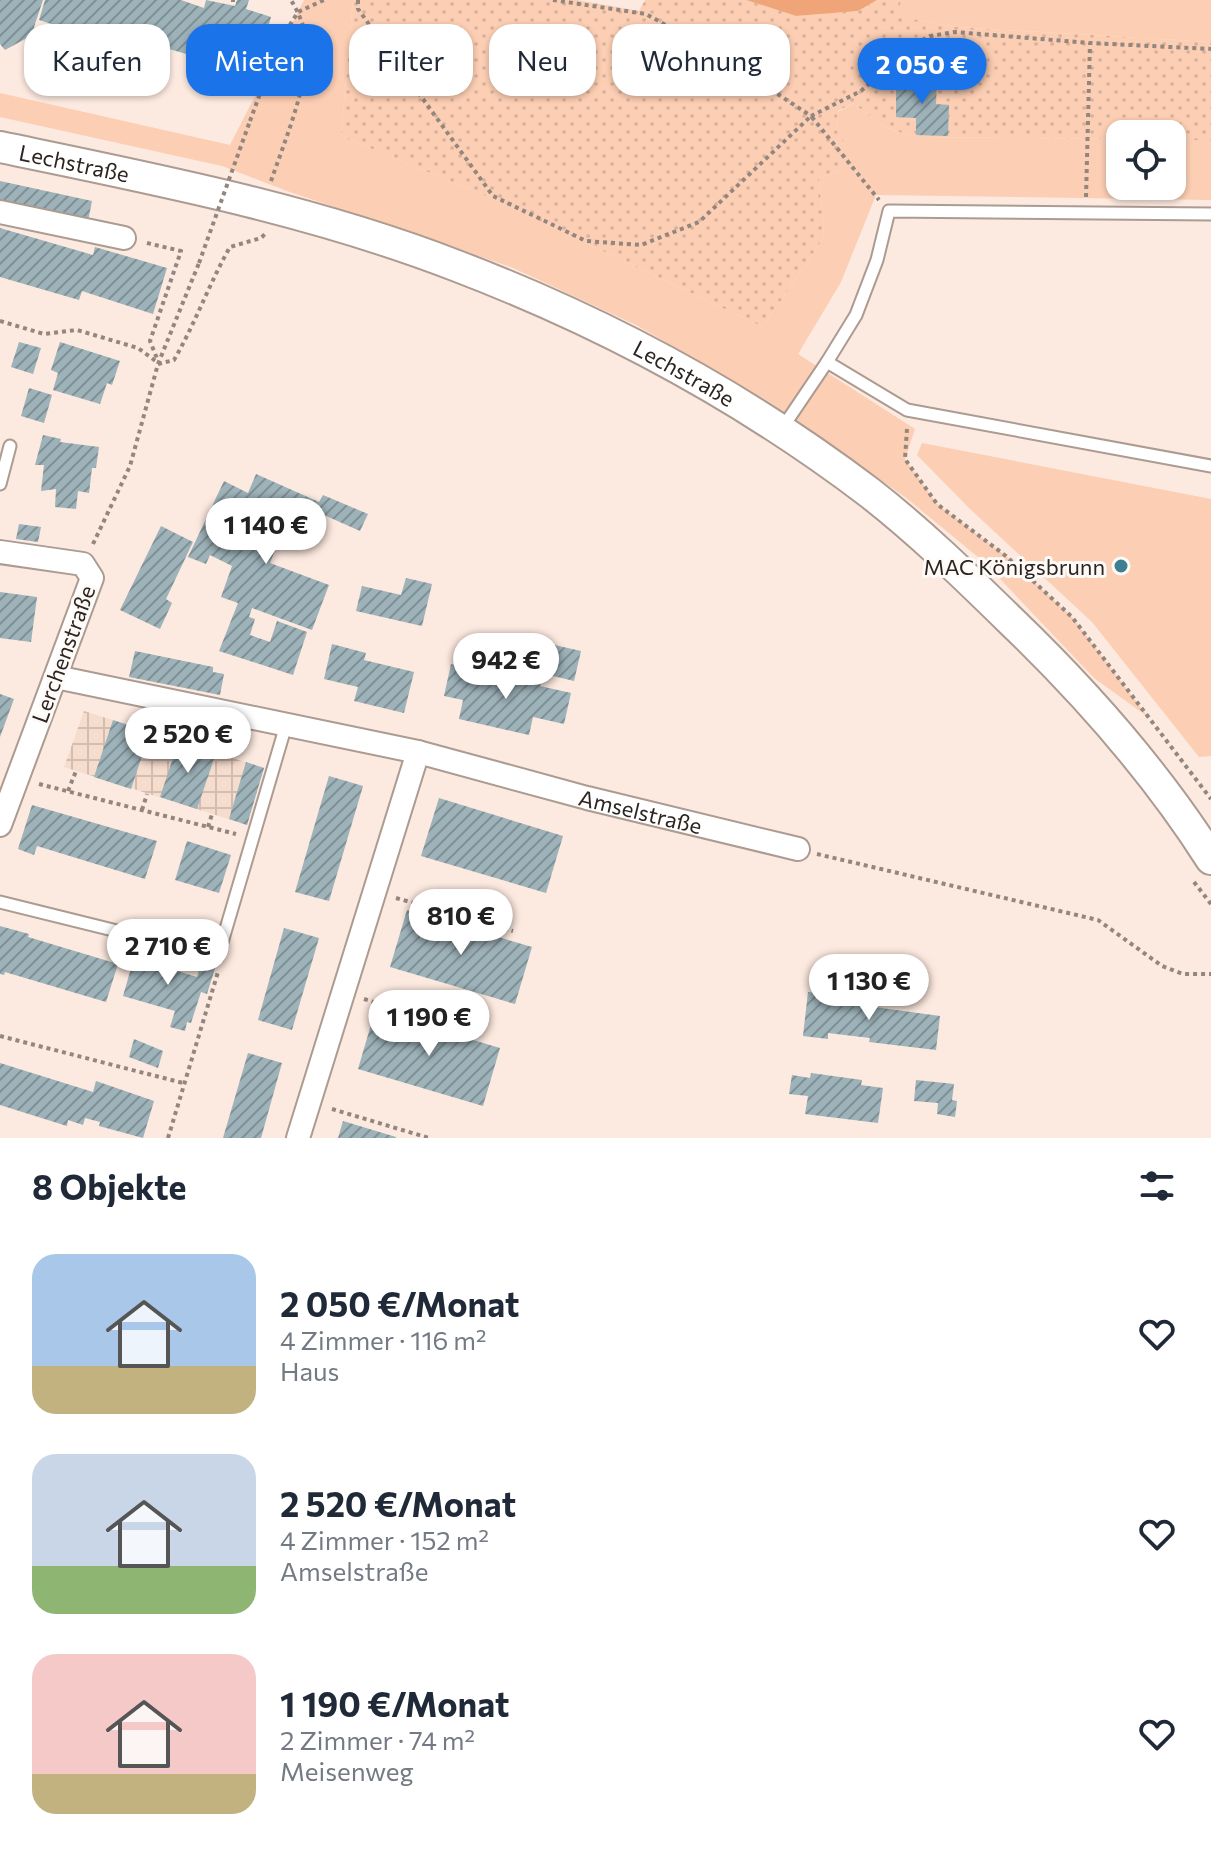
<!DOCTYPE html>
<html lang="de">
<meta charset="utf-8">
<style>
body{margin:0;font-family:Commissioner,sans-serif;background:#f6f6f7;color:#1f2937;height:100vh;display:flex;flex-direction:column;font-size:30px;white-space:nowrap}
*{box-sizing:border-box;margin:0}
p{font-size:26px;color:#747a83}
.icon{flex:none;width:44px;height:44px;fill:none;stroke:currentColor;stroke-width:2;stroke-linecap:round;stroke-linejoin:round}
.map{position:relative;height:1138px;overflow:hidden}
.sheet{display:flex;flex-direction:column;background:#fff;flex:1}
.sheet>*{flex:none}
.banner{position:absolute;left:24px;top:24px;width:800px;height:72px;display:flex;gap:16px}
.controls{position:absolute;left:1106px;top:120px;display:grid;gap:16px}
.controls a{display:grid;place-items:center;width:80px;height:80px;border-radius:16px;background:#fff;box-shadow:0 2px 6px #0004;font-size:40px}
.price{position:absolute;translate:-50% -68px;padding:0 18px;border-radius:28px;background:#fff;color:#222;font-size:26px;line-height:52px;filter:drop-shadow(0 2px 4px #0008)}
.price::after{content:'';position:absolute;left:50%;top:48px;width:24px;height:18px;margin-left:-12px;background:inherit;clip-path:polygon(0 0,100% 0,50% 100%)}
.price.on{background:#1a73e8;color:#fff}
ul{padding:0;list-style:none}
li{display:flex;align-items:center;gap:24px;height:200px;padding:0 32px}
li span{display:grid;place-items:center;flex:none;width:224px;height:160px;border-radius:24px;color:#555}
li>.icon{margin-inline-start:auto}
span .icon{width:96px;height:96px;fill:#fffc;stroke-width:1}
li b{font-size:34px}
h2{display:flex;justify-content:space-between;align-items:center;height:96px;padding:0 32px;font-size:34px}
.pill{padding:0 28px;border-radius:24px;background:#fff;box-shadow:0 2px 6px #0004;font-size:28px;line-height:72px}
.pill.on{background:#1a73e8;color:#fff}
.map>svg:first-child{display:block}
.industrial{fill:url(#industrial-grid)}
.grass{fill:#fcceb3}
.park{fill:url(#park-dots)}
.water{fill:#efa578}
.building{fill:url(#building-hatch)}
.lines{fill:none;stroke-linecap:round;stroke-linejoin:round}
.service-casing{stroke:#ac9b91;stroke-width:15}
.minor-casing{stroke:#ac9b91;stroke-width:26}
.secondary-casing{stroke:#ac9b91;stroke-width:34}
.path{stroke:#92867f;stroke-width:4;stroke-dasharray:4 4;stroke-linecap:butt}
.service{stroke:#fff;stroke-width:11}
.minor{stroke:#fff;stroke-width:22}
.secondary{stroke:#fff;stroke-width:30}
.path-bridge{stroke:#92867f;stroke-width:4;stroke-dasharray:4 4;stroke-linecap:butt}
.poi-dot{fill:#3e7f92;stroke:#fefaf8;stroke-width:3}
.labels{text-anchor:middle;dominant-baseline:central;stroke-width:6;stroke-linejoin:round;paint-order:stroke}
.street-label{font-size:22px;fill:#2b2420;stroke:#fefaf8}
.poi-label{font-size:22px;fill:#2b2420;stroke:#fefaf8;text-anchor:end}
</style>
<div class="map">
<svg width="1211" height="1138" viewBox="0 0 1211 1138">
<defs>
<pattern id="industrial-grid" width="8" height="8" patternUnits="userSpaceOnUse" patternTransform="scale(2)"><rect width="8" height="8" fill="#f6dccd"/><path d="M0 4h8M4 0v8" fill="none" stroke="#d3bdb0"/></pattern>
<pattern id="park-dots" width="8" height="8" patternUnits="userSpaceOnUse" patternTransform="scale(2)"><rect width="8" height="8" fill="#fcceb3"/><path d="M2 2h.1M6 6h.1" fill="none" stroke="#d8b19a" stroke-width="1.8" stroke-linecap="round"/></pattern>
<pattern id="building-hatch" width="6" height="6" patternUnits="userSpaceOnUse" patternTransform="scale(2)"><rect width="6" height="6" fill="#9db2b9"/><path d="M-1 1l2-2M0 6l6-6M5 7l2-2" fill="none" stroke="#809196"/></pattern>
</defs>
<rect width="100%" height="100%" fill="#fce9df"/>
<path class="industrial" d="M84,711L264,768L247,825L64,767Z"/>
<g class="grass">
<path d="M304,0H353L341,136L491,198L763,327L824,237L819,178L842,169L836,130L838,112L853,103L884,127L915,137L1120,139V186H1172V140H1211V200L876,195L841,282L798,354L915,429L905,459L937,504L1006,556L1072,617L1148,717L1094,678L984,562L905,497L765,399L636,325L511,267L287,191L222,166L0,117V93L230,145Z"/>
<path d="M902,0H1211V42L956,27L894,16Z"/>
<path d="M922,443L1211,499V756L1199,757L1092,622L970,509L917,455Z"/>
</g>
<path class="park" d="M353,0H577L639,11L645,0H746L796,16L858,11L877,0H902L895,16L956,27L1211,42V140H1172V134H1120V139L915,137L884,127L853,103L838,111L836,130L856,160L842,169L819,178L824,237L763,327L491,198L341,136Z"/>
<path class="water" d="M746,0H877L858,11L796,16Z"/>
<g class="building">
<path d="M0,0H43L34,27L38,32L5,50L0,44Z"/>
<path d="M45,0H181L204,8L206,0L235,6L237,0H249L246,9L271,17L258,64L193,46L190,55L127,37L125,45L64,28L39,20Z"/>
<path d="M896,79H937L936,104L949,105L948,136L916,135V118L896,117Z"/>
<path d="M0,181L92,201L88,221L0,202Z"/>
<path d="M0,228L93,255L95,247L167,268L153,314L82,291L79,300L0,277Z"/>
<path d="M19,342L41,348L33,374L11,367Z"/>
<path d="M60,342L120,361L112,385L107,383L100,404L53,390L58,373L51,370Z"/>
<path d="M29,388L52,395L44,423L21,416Z"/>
<path d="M43,435L61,439L60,442L99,447L96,468H92L89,493L78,491L76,509L55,507L56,489L41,491L44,465H35Z"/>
<path d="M256,474L319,502L323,495L368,514L360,531L315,511L310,523L293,515L275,550L270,563L329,585L312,630L252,608L249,617L255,619L250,635L270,642L277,621L307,632L293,675L219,651L238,603L221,597L232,566L210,555L206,564L188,557L224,481L248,493Z"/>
<path d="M19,524L41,527L38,542L16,539Z"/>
<path d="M161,526L193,542L166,599L172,603L160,629L120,610Z"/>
<path d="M406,578L432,584L422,626L356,611L362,586L401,595Z"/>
<path d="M0,592L37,597L31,642L0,638Z"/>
<path d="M332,644L366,653L364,660L414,672L404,713L354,701L358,687L324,679Z"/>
<path d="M550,644L581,651L574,681L553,676L556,663L546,661Z"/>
<path d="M135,651L213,667V672L224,674L220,695L129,677Z"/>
<path d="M451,664L470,669L468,678L507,687L511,673L542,680L540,686L571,693L564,724L533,717L529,735L459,719L463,700L444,696Z"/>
<path d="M0,694L14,699L0,737Z"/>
<path d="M113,720L150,732L131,789L94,777Z"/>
<path d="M179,740L216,753L197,809L160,797Z"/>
<path d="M246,762L264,768L247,825L229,819Z"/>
<path d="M329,776L363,786L329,901L295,892Z"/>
<path d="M439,798L563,836L546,893L421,856Z"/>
<path d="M32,805L157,841L145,879L37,846L34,855L18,849Z"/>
<path d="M187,841L231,855L219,893L175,880Z"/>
<path d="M407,910L532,947L515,1004L390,967Z"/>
<path d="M0,926L29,934L28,937L118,964L106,1002L5,972L4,975L0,974Z"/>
<path d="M284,928L319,938L292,1030L258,1020Z"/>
<path d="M138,944L152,948L148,962L197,977L202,961L216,965L207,994L201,992L191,1023L187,1022L185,1031L170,1027L175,1011L123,996Z"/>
<path d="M808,992L874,999V1007L940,1016L936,1050L869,1042L870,1038L828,1033V1039L803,1036Z"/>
<path d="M375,1011L500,1048L483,1106L358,1069Z"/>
<path d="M134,1039L163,1051L158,1068L129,1057Z"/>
<path d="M248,1053L282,1063L261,1138H223Z"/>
<path d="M0,1063L93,1092L96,1081L154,1101L143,1138L99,1126L100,1122L85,1118L83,1125L68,1120L67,1126L0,1105Z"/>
<path d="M811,1073L862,1080L861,1085L883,1088L878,1123L805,1114L808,1096L789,1094L792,1075L810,1078Z"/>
<path d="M916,1080L954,1084L952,1100L957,1101L955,1117L937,1114L938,1103L914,1101Z"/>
<path d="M343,1121L396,1137V1138H338Z"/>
</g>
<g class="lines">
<defs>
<g id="service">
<path d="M827,362L856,315L877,260L889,211L1211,214"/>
<path d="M781,430L827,362L907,410L1211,466"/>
<path d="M0,484L10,446"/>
<path d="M0,902L218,956L286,725"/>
</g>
<g id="minor">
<path d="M0,212L124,238"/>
<path d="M0,552L83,564L92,578L0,825"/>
<path id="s1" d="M56,677L418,752L587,798L798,849"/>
<path d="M298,1138L418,752"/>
</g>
<g id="secondary">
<path id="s2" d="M0,147C154,179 310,209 457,266C604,322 745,398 870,493C920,532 965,576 1010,620C1085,692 1155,771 1211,859"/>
</g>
</defs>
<use href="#service" class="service-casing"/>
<use href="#minor" class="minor-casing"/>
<use href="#secondary" class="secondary-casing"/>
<g class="path">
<path d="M358,0V9L493,196L586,241L641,245L699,222L811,116L879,200"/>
<path d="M553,0L646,14L709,49L811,116L861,91L911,46L930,36L955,32L1090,43L1211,49"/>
<path d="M233,2V0"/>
<path d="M250,121L278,44L298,12L324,0"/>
<path d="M271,181C284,143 307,88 307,47C307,32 299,13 291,0"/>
<path d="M1086,197L1090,43"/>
<path d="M147,243L181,251L150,341L158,361"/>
<path d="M0,321L44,334L77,330L138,348L157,362"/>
<path d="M158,364L174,360C195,324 209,284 230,247L261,238L266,233"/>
<path d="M907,429L905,459L937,504L1006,556L1072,617L1211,799"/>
<path d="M93,544L130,466L158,364L199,263"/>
<path d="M39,784L236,834"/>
<path d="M68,791L76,771"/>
<path d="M142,810L147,794"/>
<path d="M208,827L212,814"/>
<path d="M817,854L1098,920L1162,966L1183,974H1211"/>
<path d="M1194,882L1211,904"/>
<path d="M396,898L513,931"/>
<path d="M364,999L480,1034"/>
<path d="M0,1036L183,1083"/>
<path d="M332,1109L429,1138"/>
<path d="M168,1138L218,972"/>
</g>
<use href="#service" class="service"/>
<use href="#minor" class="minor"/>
<use href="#secondary" class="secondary"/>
<path class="path-bridge" d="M199,263L250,121"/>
</g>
<circle class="poi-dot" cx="1121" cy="566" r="8"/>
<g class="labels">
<g class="street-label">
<text stroke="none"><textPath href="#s2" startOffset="76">Lechstraße</textPath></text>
<text stroke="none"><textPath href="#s2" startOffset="724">Lechstraße</textPath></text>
<text transform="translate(63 654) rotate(-70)">Lerchenstraße</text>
<text stroke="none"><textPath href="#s1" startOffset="600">Amselstraße</textPath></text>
</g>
<g class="poi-label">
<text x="1105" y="566">MAC Königsbrunn</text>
</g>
</g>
</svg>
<div class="controls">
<a><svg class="icon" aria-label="locate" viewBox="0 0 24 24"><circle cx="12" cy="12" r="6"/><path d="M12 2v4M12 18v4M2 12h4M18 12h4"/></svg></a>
</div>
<b class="price on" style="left:922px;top:106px">2 050 €</b>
<b class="price" style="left:266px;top:566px">1 140 €</b>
<b class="price" style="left:506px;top:701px">942 €</b>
<b class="price" style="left:188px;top:775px">2 520 €</b>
<b class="price" style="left:461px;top:957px">810 €</b>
<b class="price" style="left:168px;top:987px">2 710 €</b>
<b class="price" style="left:869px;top:1022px">1 130 €</b>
<b class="price" style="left:429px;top:1058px">1 190 €</b>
<div class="banner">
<a class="pill">Kaufen</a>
<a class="pill on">Mieten</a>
<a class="pill">Filter</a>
<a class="pill">Neu</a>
<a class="pill">Wohnung</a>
</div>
</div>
<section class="sheet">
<h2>8 Objekte<svg class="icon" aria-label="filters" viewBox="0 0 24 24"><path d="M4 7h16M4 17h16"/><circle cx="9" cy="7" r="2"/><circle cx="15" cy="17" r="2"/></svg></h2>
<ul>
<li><span style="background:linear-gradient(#a9c7e8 70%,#c2b280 0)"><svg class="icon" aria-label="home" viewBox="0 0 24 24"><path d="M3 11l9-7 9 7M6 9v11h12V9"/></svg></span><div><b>2 050 €/Monat</b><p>4 Zimmer · 116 m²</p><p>Haus</p></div><svg class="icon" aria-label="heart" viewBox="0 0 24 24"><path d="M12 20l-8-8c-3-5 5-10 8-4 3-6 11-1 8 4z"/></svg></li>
<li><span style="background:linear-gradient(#c9d6e8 70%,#8fb573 0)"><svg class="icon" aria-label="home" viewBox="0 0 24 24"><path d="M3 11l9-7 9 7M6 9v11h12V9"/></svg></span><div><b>2 520 €/Monat</b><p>4 Zimmer · 152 m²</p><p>Amselstraße</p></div><svg class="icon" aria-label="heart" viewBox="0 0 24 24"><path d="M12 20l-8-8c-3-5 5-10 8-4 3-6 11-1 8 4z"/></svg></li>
<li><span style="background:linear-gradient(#f6c9c9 75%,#c2b280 0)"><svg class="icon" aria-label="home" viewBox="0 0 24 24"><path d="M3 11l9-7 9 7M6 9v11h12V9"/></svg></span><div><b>1 190 €/Monat</b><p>2 Zimmer · 74 m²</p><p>Meisenweg</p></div><svg class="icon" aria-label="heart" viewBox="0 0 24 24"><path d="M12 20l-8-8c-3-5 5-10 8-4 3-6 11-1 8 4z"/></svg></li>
</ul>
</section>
